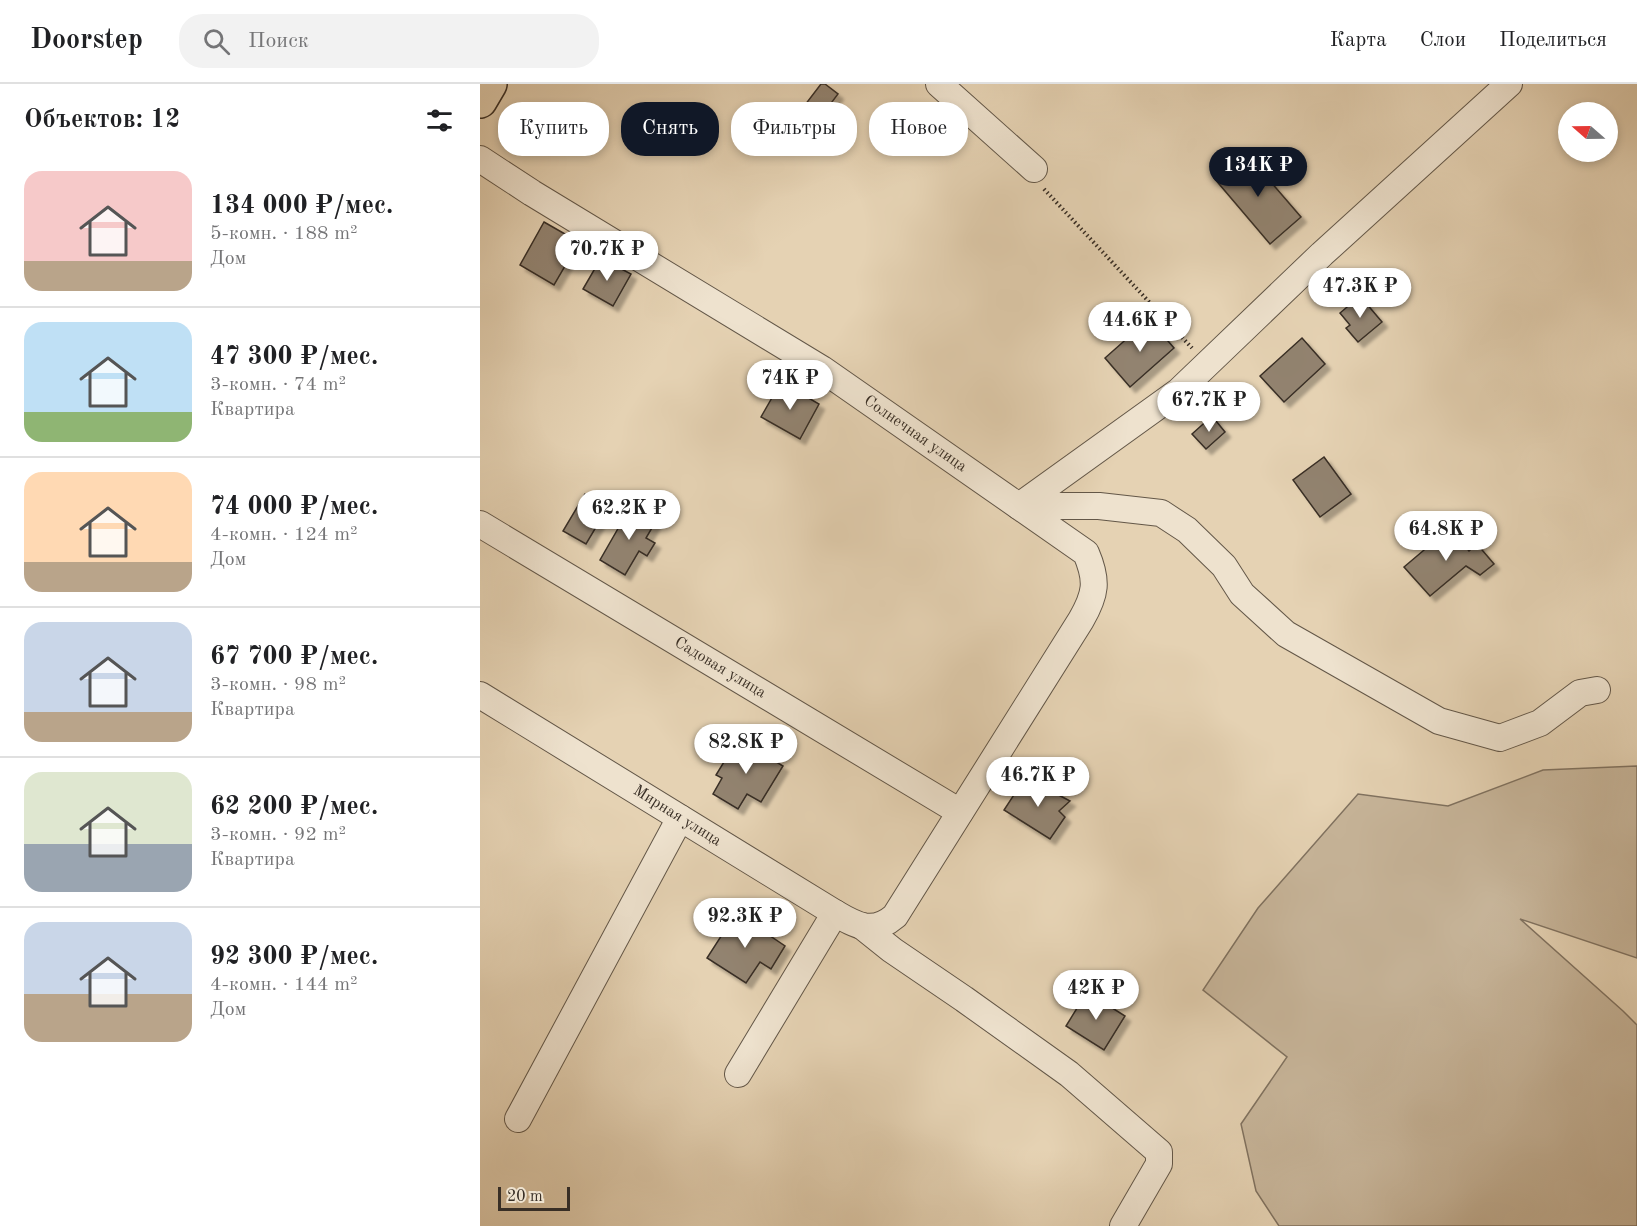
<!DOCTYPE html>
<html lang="ru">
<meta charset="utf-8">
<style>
body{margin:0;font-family:"Old Standard TT",serif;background:#f2f2f2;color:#202124;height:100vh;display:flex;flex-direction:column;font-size:22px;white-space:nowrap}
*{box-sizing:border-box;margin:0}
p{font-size:20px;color:#757577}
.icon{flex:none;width:33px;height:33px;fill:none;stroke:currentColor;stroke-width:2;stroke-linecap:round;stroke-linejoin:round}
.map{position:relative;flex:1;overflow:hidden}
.panel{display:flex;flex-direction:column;background:#fff;width:480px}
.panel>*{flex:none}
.guide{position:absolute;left:18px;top:18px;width:570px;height:54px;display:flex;gap:12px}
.needle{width:39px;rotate:290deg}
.controls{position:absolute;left:1078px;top:18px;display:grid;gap:12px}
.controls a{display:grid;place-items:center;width:60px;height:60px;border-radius:50%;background:#fff;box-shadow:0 3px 9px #0003;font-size:30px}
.scale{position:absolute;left:18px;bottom:15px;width:72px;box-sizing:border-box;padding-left:6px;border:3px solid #382e25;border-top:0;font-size:16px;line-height:21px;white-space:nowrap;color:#382e25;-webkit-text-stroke:4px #eee2ce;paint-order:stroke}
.price{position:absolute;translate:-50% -51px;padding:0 14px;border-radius:21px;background:#fff;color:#222;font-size:20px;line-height:39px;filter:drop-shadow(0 2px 3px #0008)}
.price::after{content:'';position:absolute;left:50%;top:36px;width:18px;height:14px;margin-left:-9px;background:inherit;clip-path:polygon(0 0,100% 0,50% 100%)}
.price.current{background:#111827;color:#fff}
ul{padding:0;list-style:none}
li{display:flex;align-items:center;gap:18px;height:150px;padding:0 24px}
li+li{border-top:2px solid #e0e0e0}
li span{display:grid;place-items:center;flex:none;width:168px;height:120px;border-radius:18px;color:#555}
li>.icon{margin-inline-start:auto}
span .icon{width:72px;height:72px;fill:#fffc;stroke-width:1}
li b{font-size:26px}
h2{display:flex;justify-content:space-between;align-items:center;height:72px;padding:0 24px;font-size:26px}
.chip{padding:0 21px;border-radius:24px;background:#fff;box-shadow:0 3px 9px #0003;font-size:21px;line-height:54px}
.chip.current{background:#111827;color:#fff}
header{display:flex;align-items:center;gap:36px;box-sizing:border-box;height:84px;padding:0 30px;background:#fff;border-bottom:2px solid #e0e0e0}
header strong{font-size:28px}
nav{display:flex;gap:33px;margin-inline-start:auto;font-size:21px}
.search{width:420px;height:54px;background:#f2f2f2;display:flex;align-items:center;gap:15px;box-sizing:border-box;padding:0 21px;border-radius:24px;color:#757577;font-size:22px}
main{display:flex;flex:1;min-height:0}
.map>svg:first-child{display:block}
.grass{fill:#c8b69b;stroke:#807260;stroke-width:1.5}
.building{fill:#92836f;stroke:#382e25;stroke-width:1.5;filter:url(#shadow)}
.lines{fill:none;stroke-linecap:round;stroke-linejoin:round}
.minor-casing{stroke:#635748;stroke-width:28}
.major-casing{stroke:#382e25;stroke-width:36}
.path{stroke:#382e25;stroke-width:4;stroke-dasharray:1.5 3;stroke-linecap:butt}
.minor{stroke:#eee2ce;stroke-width:26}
.major{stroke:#e5d2b3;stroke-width:33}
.labels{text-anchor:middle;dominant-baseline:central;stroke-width:4.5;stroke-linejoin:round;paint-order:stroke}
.street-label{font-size:16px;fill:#382e25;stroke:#eee2ce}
</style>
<header>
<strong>Doorstep</strong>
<div class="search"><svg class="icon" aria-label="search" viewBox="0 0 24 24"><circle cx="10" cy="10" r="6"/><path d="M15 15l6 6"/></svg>Поиск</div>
<nav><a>Карта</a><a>Слои</a><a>Поделиться</a></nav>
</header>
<main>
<section class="panel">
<h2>Объектов: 12<svg class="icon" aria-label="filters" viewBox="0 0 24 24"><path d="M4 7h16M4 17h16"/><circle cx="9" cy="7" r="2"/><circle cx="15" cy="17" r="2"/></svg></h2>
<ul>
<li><span style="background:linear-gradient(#f6c9c9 75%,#b9a48a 0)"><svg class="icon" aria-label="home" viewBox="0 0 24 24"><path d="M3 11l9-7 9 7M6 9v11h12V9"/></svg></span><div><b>134 000 ₽/мес.</b><p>5-комн. · 188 m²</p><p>Дом</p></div></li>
<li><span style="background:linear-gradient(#bfe0f5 75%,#8fb573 0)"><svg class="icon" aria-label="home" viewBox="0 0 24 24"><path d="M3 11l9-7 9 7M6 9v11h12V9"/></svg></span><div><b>47 300 ₽/мес.</b><p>3-комн. · 74 m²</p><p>Квартира</p></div></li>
<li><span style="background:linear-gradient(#ffd9b3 75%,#b9a48a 0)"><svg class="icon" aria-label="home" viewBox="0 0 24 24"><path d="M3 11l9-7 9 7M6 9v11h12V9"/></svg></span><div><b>74 000 ₽/мес.</b><p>4-комн. · 124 m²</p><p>Дом</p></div></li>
<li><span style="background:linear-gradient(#c9d6e8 75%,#b9a48a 0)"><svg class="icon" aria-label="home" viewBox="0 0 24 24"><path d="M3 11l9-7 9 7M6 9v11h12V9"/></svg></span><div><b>67 700 ₽/мес.</b><p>3-комн. · 98 m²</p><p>Квартира</p></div></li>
<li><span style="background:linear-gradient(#dfe7d0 60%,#9aa5b1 0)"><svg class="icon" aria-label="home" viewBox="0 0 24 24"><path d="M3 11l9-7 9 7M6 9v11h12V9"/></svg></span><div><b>62 200 ₽/мес.</b><p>3-комн. · 92 m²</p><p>Квартира</p></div></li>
<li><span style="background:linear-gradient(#c9d6e8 60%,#b9a48a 0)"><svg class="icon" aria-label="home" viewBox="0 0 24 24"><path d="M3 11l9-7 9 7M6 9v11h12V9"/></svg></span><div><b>92 300 ₽/мес.</b><p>4-комн. · 144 m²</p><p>Дом</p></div></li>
</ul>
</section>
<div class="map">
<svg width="1157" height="1142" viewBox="0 0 1157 1142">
<defs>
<filter id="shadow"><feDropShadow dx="5.5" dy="5.5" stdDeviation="1.5" flood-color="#0004"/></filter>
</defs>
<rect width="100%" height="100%" fill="#e5d2b3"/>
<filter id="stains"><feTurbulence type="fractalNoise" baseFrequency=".00333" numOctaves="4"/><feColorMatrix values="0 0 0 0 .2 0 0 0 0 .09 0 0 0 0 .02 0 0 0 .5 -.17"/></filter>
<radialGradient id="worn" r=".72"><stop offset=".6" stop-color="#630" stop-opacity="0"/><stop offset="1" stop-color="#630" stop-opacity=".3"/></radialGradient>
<path class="grass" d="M1157,682V874L1040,835L1143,927L1157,941V1142H799L776,1107L761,1040L807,973L723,906L778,824L878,710L968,722L1063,686Z"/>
<g class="building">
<path d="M341,0H345L358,10L334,42L318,30Z"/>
<path d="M765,68L821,133L790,160L734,94Z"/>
<path d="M64,138L99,158L74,201L40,181Z"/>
<path d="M121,174L151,190L133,222L103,205Z"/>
<path d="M880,212L902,238L878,258L866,244L870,241L860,229Z"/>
<path d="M669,235L694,264L650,303L625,274Z"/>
<path d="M822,254L845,280L804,318L780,292Z"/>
<path d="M301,298L339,320L320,355L281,333Z"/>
<path d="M732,332L745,348L726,365L712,350Z"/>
<path d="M844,373L871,410L840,433L813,396Z"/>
<path d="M105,410L128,423L106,460L83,447Z"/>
<path d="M151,422L176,437L166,454L175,459L167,472L159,467L145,491L120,476Z"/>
<path d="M970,444L989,467L997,460L1014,480L1000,491L986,482L950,512L924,483Z"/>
<path d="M258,655L303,682L281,718L267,710L258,725L233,710L242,694L236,691Z"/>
<path d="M545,694L550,701L554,698L590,717L579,727L585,733L570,755L524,726Z"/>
<path d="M256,829L305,862L291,885L280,878L266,899L227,874Z"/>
<path d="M607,908L645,932L624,966L586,942Z"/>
</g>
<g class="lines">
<defs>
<g id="minor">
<path d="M459,0L554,85"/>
<path d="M0,75L52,109L342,285L606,469C618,497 616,510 601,536L415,832C393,851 377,842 355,829L0,611"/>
<path d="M539,422H619L681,429L707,446L744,482L762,510L806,550L959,637L1020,654L1060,639L1100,609L1117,606"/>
<path d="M539,422L699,307L842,170L1029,0"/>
<path d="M0,440L480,728"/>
<path d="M382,842L412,866L484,915L589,990L679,1068V1080L643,1142"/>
<path d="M258,990L355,829"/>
<path d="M38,1035L200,734"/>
</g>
<path id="major" d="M0,17L10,0"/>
</defs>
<use href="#minor" class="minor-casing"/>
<use href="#major" class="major-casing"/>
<path class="path" d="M564,105L712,264"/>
<use href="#minor" class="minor"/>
<use href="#major" class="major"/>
</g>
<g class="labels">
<g class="street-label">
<text transform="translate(435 350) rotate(35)">Солнечная улица</text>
<text transform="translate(240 584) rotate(31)">Садовая улица</text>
<text transform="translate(197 732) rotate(32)">Мирная улица</text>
</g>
</g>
<rect width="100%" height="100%" filter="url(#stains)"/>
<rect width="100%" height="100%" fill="url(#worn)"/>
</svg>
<div class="controls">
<a><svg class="needle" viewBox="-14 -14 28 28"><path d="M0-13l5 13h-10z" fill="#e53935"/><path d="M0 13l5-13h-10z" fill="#757577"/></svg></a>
</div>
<div class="scale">20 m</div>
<b class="price current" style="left:778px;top:114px">134K ₽</b>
<b class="price" style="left:127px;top:198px">70.7K ₽</b>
<b class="price" style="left:880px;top:235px">47.3K ₽</b>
<b class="price" style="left:660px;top:269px">44.6K ₽</b>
<b class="price" style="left:310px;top:327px">74K ₽</b>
<b class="price" style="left:729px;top:349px">67.7K ₽</b>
<b class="price" style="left:149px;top:457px">62.2K ₽</b>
<b class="price" style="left:966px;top:478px">64.8K ₽</b>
<b class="price" style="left:266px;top:691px">82.8K ₽</b>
<b class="price" style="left:558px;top:724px">46.7K ₽</b>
<b class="price" style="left:265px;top:865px">92.3K ₽</b>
<b class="price" style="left:616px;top:937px">42K ₽</b>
<div class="guide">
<a class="chip">Купить</a>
<a class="chip current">Снять</a>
<a class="chip">Фильтры</a>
<a class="chip">Новое</a>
</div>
</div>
</main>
